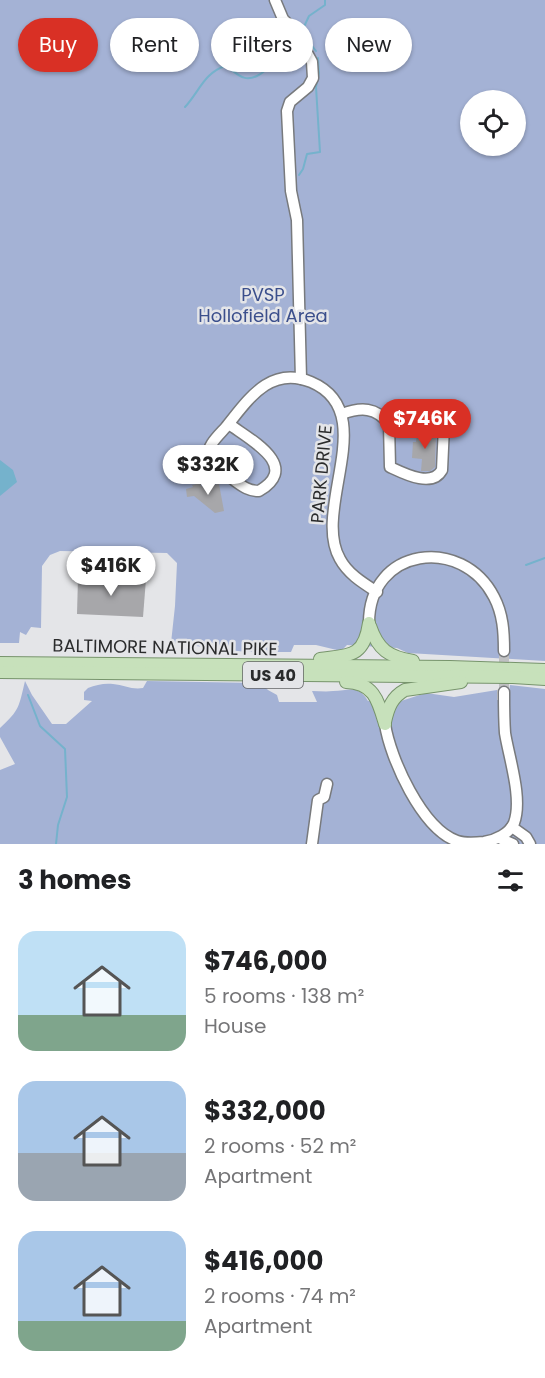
<!DOCTYPE html>
<meta charset="utf-8">
<style>
body{margin:0;font-family:Poppins,sans-serif;background:#f6f6f6;color:#202124;height:100vh;display:flex;flex-direction:column;font-size:22px;white-space:nowrap}
*{box-sizing:border-box;margin:0}
p{font-size:20px;color:#757577}
.icon{flex:none;width:33px;height:33px;fill:none;stroke:currentColor;stroke-width:2;stroke-linecap:round;stroke-linejoin:round}
.map{position:relative;height:844px;overflow:hidden}
.panel{display:flex;flex-direction:column;background:#fff;flex:1}
.panel>*{flex:none}
.top-card{position:absolute;left:18px;top:18px;width:510px;height:54px;display:flex;gap:12px}
.buttons{position:absolute;left:460px;top:90px;display:grid;gap:12px}
.buttons a{display:grid;place-items:center;width:66px;height:66px;border-radius:50%;background:#fff;box-shadow:0 2px 4px #0004;font-size:30px}
.price{position:absolute;translate:-50% -51px;padding:0 14px;border-radius:21px;background:#fff;color:#222;font-size:20px;line-height:39px;filter:drop-shadow(0 2px 3px #0008)}
.price::after{content:'';position:absolute;left:50%;top:36px;width:18px;height:14px;margin-left:-9px;background:inherit;clip-path:polygon(0 0,100% 0,50% 100%)}
.price.active{background:#d93025;color:#fff}
ul{padding:0;list-style:none}
li{display:flex;align-items:center;gap:18px;height:150px;padding:0 18px}
li span{display:grid;place-items:center;flex:none;width:168px;height:120px;border-radius:18px;color:#555}
li>.icon{margin-inline-start:auto}
span .icon{width:72px;height:72px;fill:#fffc;stroke-width:1}
li b{font-size:26px}
h2{display:flex;justify-content:space-between;align-items:center;height:72px;padding:0 18px;font-size:26px}
.pill{padding:0 21px;border-radius:27px;background:#fff;box-shadow:0 2px 4px #0004;font-size:21px;line-height:54px}
.pill.active{background:#d93025;color:#fff}
.map>svg:first-child{display:block}
.green{fill:#a4b2d5;fill-rule:evenodd}
.water{fill:#75b2cc}
.lines{fill:none;stroke-linecap:round;stroke-linejoin:round}
.stream{stroke:#75b2cc;stroke-width:2}
.building{fill:#a7a7aa}
.minor-tunnel{stroke:#bfc0c2;stroke-width:10;stroke-dasharray:10 5;stroke-linecap:butt}
.minor-casing{stroke:#787a7d;stroke-width:13}
.major-casing{stroke:#77946c;stroke-width:14}
.minor{stroke:#fff;stroke-width:10}
.major{stroke:#c7e1bb;stroke-width:12}
.labels{text-anchor:middle;dominant-baseline:central;stroke-width:5;stroke-linejoin:round;paint-order:stroke}
.shield{fill:#e4e5e8;stroke:#626364;stroke-width:1.5}
.shield-label{font-size:16px;font-weight:bold;fill:#2a2b2c}
.park-label{font-size:18px;fill:#3b4f8c;stroke:#e4e5e8}
.street-label{font-size:18px;fill:#2a2b2c;stroke:#e4e5e8}
</style>
<div class="map">
<svg width="545" height="844" viewBox="0 0 545 844">
<rect width="100%" height="100%" fill="#e4e5e8"/>
<g class="green">
<path d="M0,0H545V661L408,653L397,648L347,645L341,651L316,645H294L291,652H246L171,643L175,606L177,563L167,553L60,551L50,555L42,566L41,628L31,627L26,635L20,632L19,643H0ZM471,100H516V146H471Z"/>
<path d="M25,681L32,695L52,724H66L92,701L84,700V692L88,688C96,685 104,683 113,684C124,685 132,690 143,688L147,681L261,683L268,690L277,695L279,702H317L312,691C319,691 326,692 333,691C349,691 358,684 368,701H401L426,693L454,697L497,690V700H508L510,685L545,689V844H0V770L15,764L0,737V728C20,710 19,706 25,681Z"/>
</g>
<path class="water" d="M0,460L13,470L17,482L0,496Z"/>
<g class="lines">
<g class="stream">
<path d="M303,29L305,37L316,51"/>
<path d="M300,32L303,29L309,16L325,5V0"/>
<path d="M185,107C199,92 204,73 225,66C237,72 242,83 257,76C262,74 265,70 270,67L275,69L280,65L290,38L293,36"/>
<path d="M299,175L303,169L307,154L320,152L316,87L319,73L318,58"/>
<path d="M526,565L545,558"/>
<path d="M28,695L40,726L65,749L67,797L58,825L56,844"/>
</g>
</g>
<g class="building">
<path d="M417,433H436L435,467L430,471H421L422,459L412,458L413,442H416Z"/>
<path d="M201,483V486L219,484L224,511L215,513L194,496L187,497L186,489L193,487L192,485Z"/>
<path d="M78,578L146,579L143,617L77,614Z"/>
</g>
<g class="lines">
<path class="minor-tunnel" d="M504,692V651"/>
<defs>
<g id="minor">
<path d="M275,0L283,19L295,31L312,62L313,78L308,87L290,102L287,111L291,191L297,220L301,379"/>
<path d="M342,414C361,407 376,407 389,424L390,467C405,474 432,488 442,470L444,426L389,424"/>
<path d="M229,424C249,439 302,466 259,491C247,491 241,485 231,478C224,473 211,467 209,457C206,446 219,435 226,427C248,400 270,365 311,382C382,412 311,509 340,559C348,574 363,583 377,592"/>
<path d="M369,623C369,547 462,535 494,597C503,614 504,632 504,651"/>
<path d="M385,724C390,758 422,829 457,841C466,844 475,843 484,842C496,840 509,834 514,823C523,799 509,758 505,733C504,719 504,705 504,692"/>
<path d="M512,827L526,837L530,844"/>
<path d="M499,838L513,844"/>
<path d="M312,844L318,800L324,797L327,784"/>
</g>
<g id="major">
<path d="M370,626C378,650 389,657 413,661"/>
<path d="M320,659C349,655 364,658 369,623"/>
<path d="M0,663L450,667L545,670"/>
<path d="M0,672L513,677L545,679"/>
<path d="M346,682C374,683 378,700 385,724"/>
<path d="M385,722C388,708 392,697 405,690L461,682"/>
</g>
</defs>
<use href="#minor" class="minor-casing"/>
<use href="#major" class="major-casing"/>
<use href="#minor" class="minor"/>
<use href="#major" class="major"/>
</g>
<g class="labels">
<rect class="shield" x="243" y="662" width="60" height="26" rx="4.5"/>
<g class="shield-label">
<text x="273" y="675">US 40</text>
</g>
<g class="park-label">
<text x="263" y="294">PVSP<tspan x="263" dy="21">Hollofield Area</tspan></text>
</g>
<g class="street-label">
<text transform="translate(321 474) rotate(-85)">PARK DRIVE</text>
<text transform="translate(165 647) rotate(1)">BALTIMORE NATIONAL PIKE</text>
</g>
</g>
</svg>
<div class="buttons">
<a><svg class="icon" aria-label="locate" viewBox="0 0 24 24"><circle cx="12" cy="12" r="6"/><path d="M12 2v4M12 18v4M2 12h4M18 12h4"/></svg></a>
</div>
<b class="price active" style="left:425px;top:450px">$746K</b>
<b class="price" style="left:208px;top:496px">$332K</b>
<b class="price" style="left:111px;top:597px">$416K</b>
<div class="top-card">
<a class="pill active">Buy</a>
<a class="pill">Rent</a>
<a class="pill">Filters</a>
<a class="pill">New</a>
</div>
</div>
<section class="panel">
<h2>3 homes<svg class="icon" aria-label="filters" viewBox="0 0 24 24"><path d="M4 7h16M4 17h16"/><circle cx="9" cy="7" r="2"/><circle cx="15" cy="17" r="2"/></svg></h2>
<ul>
<li><span style="background:linear-gradient(#bfe0f5 70%,#7fa58c 0)"><svg class="icon" aria-label="home" viewBox="0 0 24 24"><path d="M3 11l9-7 9 7M6 9v11h12V9"/></svg></span><div><b>$746,000</b><p>5 rooms · 138 m²</p><p>House</p></div></li>
<li><span style="background:linear-gradient(#a9c7e8 60%,#9aa5b1 0)"><svg class="icon" aria-label="home" viewBox="0 0 24 24"><path d="M3 11l9-7 9 7M6 9v11h12V9"/></svg></span><div><b>$332,000</b><p>2 rooms · 52 m²</p><p>Apartment</p></div></li>
<li><span style="background:linear-gradient(#a9c7e8 75%,#7fa58c 0)"><svg class="icon" aria-label="home" viewBox="0 0 24 24"><path d="M3 11l9-7 9 7M6 9v11h12V9"/></svg></span><div><b>$416,000</b><p>2 rooms · 74 m²</p><p>Apartment</p></div></li>
</ul>
</section>
